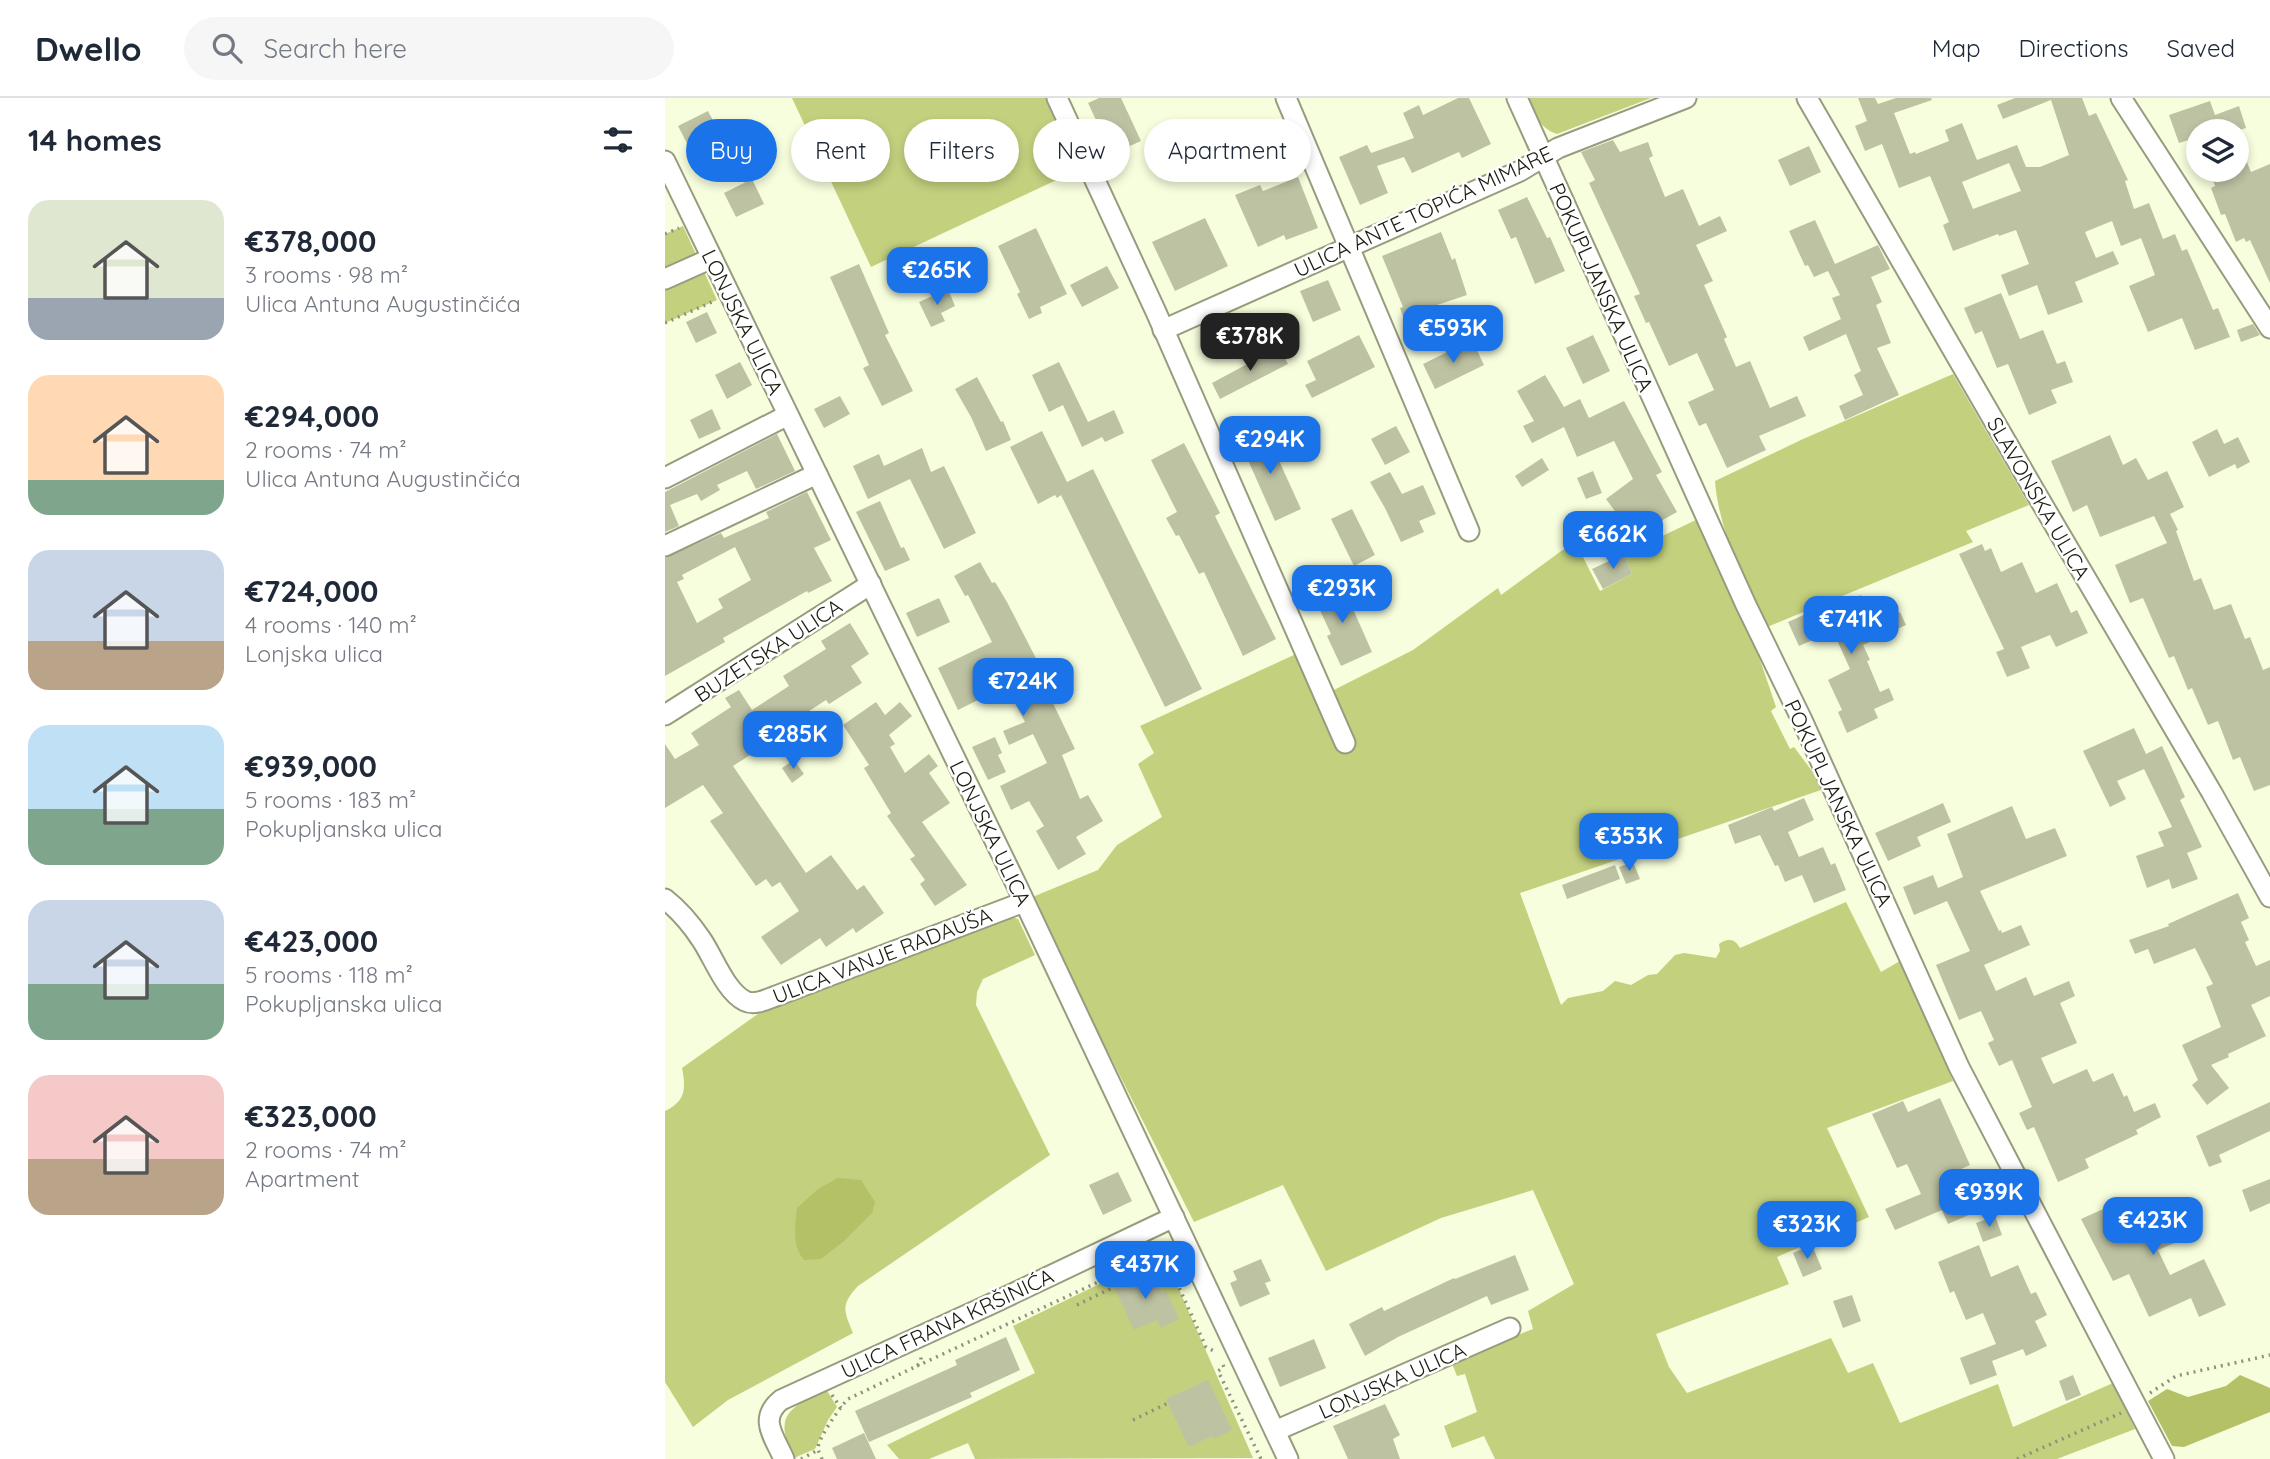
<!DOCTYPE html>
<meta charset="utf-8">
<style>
body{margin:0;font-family:Quicksand,sans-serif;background:#f6f6f7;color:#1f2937;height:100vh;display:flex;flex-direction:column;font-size:26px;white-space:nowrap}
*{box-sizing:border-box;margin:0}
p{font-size:23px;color:#747a83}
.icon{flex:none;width:38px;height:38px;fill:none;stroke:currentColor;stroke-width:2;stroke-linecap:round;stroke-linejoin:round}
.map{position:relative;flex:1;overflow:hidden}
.details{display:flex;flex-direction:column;background:#fff;width:665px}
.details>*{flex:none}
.top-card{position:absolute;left:21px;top:21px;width:665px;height:63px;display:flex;gap:14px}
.tools{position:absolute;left:1521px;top:21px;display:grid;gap:14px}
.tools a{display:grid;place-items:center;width:63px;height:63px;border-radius:50%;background:#fff;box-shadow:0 4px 10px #0003;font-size:35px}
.price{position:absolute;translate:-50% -60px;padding:0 16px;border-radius:14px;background:#1a73e8;color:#fff;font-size:23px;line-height:46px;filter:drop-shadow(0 2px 4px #0008)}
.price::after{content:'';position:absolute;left:50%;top:42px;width:21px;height:16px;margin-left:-10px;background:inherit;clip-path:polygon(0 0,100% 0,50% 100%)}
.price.selected{background:#222;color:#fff}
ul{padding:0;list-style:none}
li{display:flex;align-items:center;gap:21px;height:175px;padding:0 28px}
li span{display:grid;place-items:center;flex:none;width:196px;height:140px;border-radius:21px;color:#555}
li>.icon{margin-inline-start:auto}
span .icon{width:84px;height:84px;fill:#fffc;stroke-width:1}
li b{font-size:30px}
h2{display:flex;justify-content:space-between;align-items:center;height:84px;padding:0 28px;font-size:30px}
.tag{padding:0 24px;border-radius:32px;background:#fff;box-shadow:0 4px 10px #0003;font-size:24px;line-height:63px}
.tag.selected{background:#1a73e8;color:#fff}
header{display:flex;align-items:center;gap:42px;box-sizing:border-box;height:98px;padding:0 35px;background:#fff;border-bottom:2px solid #e0e1e3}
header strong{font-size:33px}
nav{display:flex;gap:38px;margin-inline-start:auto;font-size:24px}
.search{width:490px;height:63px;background:#f6f6f7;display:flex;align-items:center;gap:18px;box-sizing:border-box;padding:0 24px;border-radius:38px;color:#747a83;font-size:26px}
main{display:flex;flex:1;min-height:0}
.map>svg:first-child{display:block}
.green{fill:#c3d07e}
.forest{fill:#b4c167}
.building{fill:#bdc2a3;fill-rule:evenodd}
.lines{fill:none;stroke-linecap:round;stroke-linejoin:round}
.minor-casing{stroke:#969c7e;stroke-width:23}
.path{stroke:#8d927b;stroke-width:3.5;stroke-dasharray:2 5;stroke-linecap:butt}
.minor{stroke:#fff;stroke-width:19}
.labels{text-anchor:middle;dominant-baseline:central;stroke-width:5;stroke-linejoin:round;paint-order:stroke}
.street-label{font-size:21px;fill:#1a1c10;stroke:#fff}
</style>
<header>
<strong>Dwello</strong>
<div class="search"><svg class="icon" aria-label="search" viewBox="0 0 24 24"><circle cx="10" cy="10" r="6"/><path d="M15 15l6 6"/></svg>Search here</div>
<nav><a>Map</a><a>Directions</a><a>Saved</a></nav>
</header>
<main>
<section class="details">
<h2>14 homes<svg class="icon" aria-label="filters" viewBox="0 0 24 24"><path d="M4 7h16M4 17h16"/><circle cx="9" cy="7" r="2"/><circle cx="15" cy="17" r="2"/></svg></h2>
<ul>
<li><span style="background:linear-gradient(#dfe7d0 70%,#9aa5b1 0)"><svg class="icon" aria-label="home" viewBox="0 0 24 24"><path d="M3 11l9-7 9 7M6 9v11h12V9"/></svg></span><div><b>€378,000</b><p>3 rooms · 98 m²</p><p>Ulica Antuna Augustinčića</p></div></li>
<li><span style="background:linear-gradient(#ffd9b3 75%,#7fa58c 0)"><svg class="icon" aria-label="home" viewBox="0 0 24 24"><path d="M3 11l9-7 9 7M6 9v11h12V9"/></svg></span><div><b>€294,000</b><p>2 rooms · 74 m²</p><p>Ulica Antuna Augustinčića</p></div></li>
<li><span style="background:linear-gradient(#c9d6e8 65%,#b9a48a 0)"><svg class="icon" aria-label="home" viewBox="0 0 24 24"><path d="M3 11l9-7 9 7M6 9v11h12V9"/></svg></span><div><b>€724,000</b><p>4 rooms · 140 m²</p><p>Lonjska ulica</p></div></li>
<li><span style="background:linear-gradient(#bfe0f5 60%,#7fa58c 0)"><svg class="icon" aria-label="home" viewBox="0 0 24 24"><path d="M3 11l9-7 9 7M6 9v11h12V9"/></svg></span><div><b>€939,000</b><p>5 rooms · 183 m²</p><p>Pokupljanska ulica</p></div></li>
<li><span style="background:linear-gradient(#c9d6e8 60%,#7fa58c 0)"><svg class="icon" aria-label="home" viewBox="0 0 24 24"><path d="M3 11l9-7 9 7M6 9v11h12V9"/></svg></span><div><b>€423,000</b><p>5 rooms · 118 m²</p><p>Pokupljanska ulica</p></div></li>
<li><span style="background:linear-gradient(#f6c9c9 60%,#b9a48a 0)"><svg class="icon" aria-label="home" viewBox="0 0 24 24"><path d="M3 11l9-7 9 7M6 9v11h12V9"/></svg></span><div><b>€323,000</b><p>2 rooms · 74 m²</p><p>Apartment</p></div></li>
</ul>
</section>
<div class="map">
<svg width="1605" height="1361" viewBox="0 0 1605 1361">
<rect width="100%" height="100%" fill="#f7fedd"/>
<g class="green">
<path d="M127,0H384L417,70L206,169Z"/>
<path d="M863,0H986L892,36C874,30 870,16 863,0Z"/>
<path d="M18,128L52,202L0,225V136Z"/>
<path d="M1288,276L1364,407L1301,433L1308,444L1102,529C1080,482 1054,435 1050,383L1138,341Z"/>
<path d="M1031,422L1090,547L1111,609L1106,613L1125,651L1129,649L1153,681L1156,692L855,795L896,907L903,900L938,893L950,883L966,887L983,877L992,876L1010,857L1019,855L1051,860L1055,853L1054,846C1062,840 1070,840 1075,850L1181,804L1216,874L1235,863L1288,983L1162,1030L1204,1119L1112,1159L1124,1186L991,1236L1004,1269L1022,1295L1166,1240L1183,1275L1208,1265L1235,1325L1333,1286L1348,1329L1448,1285L1470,1331L1392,1361H830L819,1338L787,1350L779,1328L812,1314L800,1276L792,1278L786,1263L868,1231L863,1213L909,1186L868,1092L776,1120L661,1173L618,1087L529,1124L365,800L433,772L452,747L497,719L473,666L489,655L475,628L631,556L655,599L748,552L833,490L836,497L910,443L935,493L967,476L959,456Z"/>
<path d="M344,818L353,821L370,857L318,881L312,894L311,907L385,1057L193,1188C175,1207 179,1213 188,1235L63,1302L28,1329L0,1284V1013C21,1003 21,990 17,970L97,913Z"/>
<path d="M498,1155L588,1360L310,1361L303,1345L264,1361H234L222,1347L370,1275L348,1228Z"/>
<path d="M161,1291L172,1309L163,1322L150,1351L129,1360C108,1316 124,1311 161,1291Z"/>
</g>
<g class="forest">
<path d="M173,1080L196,1082L210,1104L207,1115L179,1143L156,1161L139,1162C127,1148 130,1128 132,1110L153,1091Z"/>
<path d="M1575,1277L1605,1290V1314L1519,1349L1507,1348L1483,1303L1502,1291L1523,1299L1561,1288Z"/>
</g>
<g class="building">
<path d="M434,0H456L476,43L447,56L423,5Z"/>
<path d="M793,0H804L826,46L797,60L794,54L747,75L739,59L712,68L723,95L695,107L674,59L702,47L706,55L749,40L738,15L754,7L758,17Z"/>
<path d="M1193,0H1210L1213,6L1231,0H1266L1267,2L1229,15L1245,56L1250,54L1251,56L1284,43L1280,32L1297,25L1312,62L1352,47L1361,69H1375L1404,57L1386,2L1338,21L1332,7L1350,0H1417L1424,18L1431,15L1463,82L1460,83L1469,111L1484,105L1498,141L1510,136L1517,153L1522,151L1548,212L1553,210L1565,239L1530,252L1517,220L1483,234L1464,188L1490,177L1476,140L1456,148L1447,123L1420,134L1431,160L1448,153L1454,166L1410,184L1418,204L1383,217L1372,187L1344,198L1336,177L1364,166L1351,132L1334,138L1333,136L1288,153L1278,127L1284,124L1265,78L1234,90L1217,46L1200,53L1190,28L1202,23ZM1344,65L1356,93L1308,111L1297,84Z"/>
<path d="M1545,3L1550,17L1574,8L1581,30L1571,33H1533V39L1514,45L1504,17Z"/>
<path d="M43,13L58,42L28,57L13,28Z"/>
<path d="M1572,40L1586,74L1605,66V185L1585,142L1581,144L1579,140L1571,144L1560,116L1556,117L1546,90L1550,88L1544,72H1572Z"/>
<path d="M948,42L955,54L983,44L988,58L984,60L1000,99L1018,91L1034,128L1055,118L1062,133L1031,147L1048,183L1039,187L1062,239L1059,241L1071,269L1085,263L1105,310L1132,298L1141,318L1094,338L1101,352L1062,370L1041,325L1034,328L1023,304L1049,292L1032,255L1004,268L984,224L981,225L969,198L975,196L924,85L930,82L916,54Z"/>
<path d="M1144,48L1156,74L1125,88L1113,62Z"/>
<path d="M633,79L653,130L621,142L619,137L593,149L570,97L595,87L598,93Z"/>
<path d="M87,81L99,106L71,119L59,95Z"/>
<path d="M862,99L882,140L885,139L900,173L870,186L851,139L846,141L833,112Z"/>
<path d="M540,120L563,168L510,193L487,144Z"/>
<path d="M1150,122L1170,166L1213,147L1225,171L1206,179L1217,204L1211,207L1226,245L1212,250L1234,297L1180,322L1174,308L1198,297L1189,277L1196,273L1181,236L1144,253L1138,239L1176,221L1167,200L1175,197L1163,173L1149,179L1143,167L1140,168L1124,133Z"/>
<path d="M371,130L402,196L375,209L377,215L364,221L352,196L355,194L333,148Z"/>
<path d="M776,134L787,162L790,160L802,197L769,208L777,231L746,241L735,210L738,209L717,158Z"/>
<path d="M194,166L224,235L220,237L248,293L217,308L198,270L204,267L165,179Z"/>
<path d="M442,168L454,190L417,209L405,187Z"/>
<path d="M663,182L676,212L648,224L635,193Z"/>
<path d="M283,191L290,208L276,215L280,223L266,229L254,204Z"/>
<path d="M1336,195L1355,241L1378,232L1392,266L1400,263L1408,284L1386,292L1392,305L1364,317L1343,266L1332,270L1317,233L1310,236L1299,210Z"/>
<path d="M42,214L52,235L31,245L21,224Z"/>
<path d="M1588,226L1595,237L1576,244L1572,232Z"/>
<path d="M694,237L710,269L647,300L640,287L651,282L642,263Z"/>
<path d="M928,237L945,273L918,286L901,250Z"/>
<path d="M807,242L819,267L770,291L758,266Z"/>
<path d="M614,249L623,266L555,301L547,285Z"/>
<path d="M75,264L87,287L62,301L50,277Z"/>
<path d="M394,264L423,324L449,312L459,335L440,344L437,339L417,349L398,307L384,314L367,277Z"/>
<path d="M880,277L899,309L915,301L924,320L959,303L997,374L991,377L1012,414L987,428L986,425L962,440L948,418L952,416L941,401L968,381L949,343L912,359L899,329L867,345L858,328L869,323L852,293Z"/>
<path d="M312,279L336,324L338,323L346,342L321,353L306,319L290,291Z"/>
<path d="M175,298L185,316L159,330L149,311Z"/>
<path d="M47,311L56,331L34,341L25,322Z"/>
<path d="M731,328L745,354L720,367L706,341Z"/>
<path d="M1552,331L1559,346L1573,339L1585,364L1572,371L1570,366L1544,379L1527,344Z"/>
<path d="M600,332L636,411L610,423L575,344Z"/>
<path d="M377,333L402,384L428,371L537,591L500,609L396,397L392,400L390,397L373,406L345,349Z"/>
<path d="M112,336L130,373L91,391L82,373L52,387L55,392L36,403L32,396L5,407L14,428L0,434V394Z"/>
<path d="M1445,337L1458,367L1471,360L1483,382L1502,373L1519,409L1505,416L1513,432L1511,433L1529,483L1536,480L1549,512L1566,506L1580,541L1585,539L1598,572L1605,569V687L1589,693L1575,659L1568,662L1553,623L1543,627L1527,590L1523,592L1509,558L1504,560L1478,500L1465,505L1450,467L1502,445L1489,418L1435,439L1422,407L1408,414L1386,363Z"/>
<path d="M519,345L555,415L550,418L611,541L578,558L539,474L534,476L514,437L511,438L501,420L512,414L486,362Z"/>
<path d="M257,350L266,374L279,368L311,435L279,451L245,381L203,401L188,368L214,356L219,368Z"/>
<path d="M877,360L884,372L857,389L850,378Z"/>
<path d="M928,373L937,395L921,401L912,380Z"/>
<path d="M725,374L737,396L758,387L771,416L754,423L759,434L736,444L720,410L705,384Z"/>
<path d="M142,394L166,442L149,450L167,483L143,495L142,493L58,540L60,544L0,578V460L56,435L59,440L104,420L101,414ZM70,449L86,482L53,501L58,510L32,525L12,484L19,481L17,477Z"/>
<path d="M215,403L236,450L239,449L245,462L220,473L191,414Z"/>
<path d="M687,411L710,457L689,468L666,421Z"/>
<path d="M1317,446L1320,453L1326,450L1336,474L1357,464L1371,495L1392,485L1406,515L1412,512L1423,535L1391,549L1385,537L1356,549L1365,570L1342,579L1331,554L1339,551L1294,456Z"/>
<path d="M959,456L967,476L938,491L927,471Z"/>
<path d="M315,464L327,485L330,484L342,504L376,570L372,572L410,651L397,657L415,701L423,697L438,723L411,739L421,756L393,772L371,733L379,728L364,703L346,712L335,688L382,665L368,636L344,647L338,633L360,624L341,588L293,612L273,570L327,544L303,497L300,498L289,478Z"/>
<path d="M676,484L707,554L676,568L662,538L666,536L648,497Z"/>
<path d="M1196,497L1209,526L1235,514L1241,527L1198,547L1205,562L1202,563L1215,594L1224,590L1229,602L1209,611L1213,620L1182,635L1173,614L1177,612L1163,582L1185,571L1168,533L1134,548L1123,524L1152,511L1155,516Z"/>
<path d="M274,500L285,524L252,539L241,515Z"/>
<path d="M185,525L204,556L186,568L197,585L164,606L161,602L138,617L141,621L68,668L141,775L166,757L192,792L199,787L219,815L191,835L188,830L161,849L155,840L116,867L96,839L134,813L115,784L107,789L101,781L91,788L45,723L58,715L38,687L0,710V646L10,661L34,647L26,635L66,609L60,600L74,592L87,612L124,588L118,578L161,551L156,543Z"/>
<path d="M211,604L220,617L235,604L247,618L224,637L230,646L225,649L240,675L264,656L273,668L264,675L285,705L257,724L302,787L270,808L255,786L260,782L245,761L250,758L222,718L226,715L199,670L204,667L178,627Z"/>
<path d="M1469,630L1481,656L1497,648L1520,699L1515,702L1537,749L1522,755L1533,781L1507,791L1504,781L1482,790L1471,758L1499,748L1493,734L1507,729L1479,671L1452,683L1461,701L1445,709L1418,653Z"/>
<path d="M330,639L337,655L333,657L341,674L323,682L307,649Z"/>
<path d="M129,662L139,676L127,685L117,670Z"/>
<path d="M1139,700L1149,722L1123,734L1134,759L1158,749L1166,767L1170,765L1181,792L1149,805L1137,777L1120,784L1113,767L1110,768L1095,737L1070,746L1063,727L1107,709L1109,713Z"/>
<path d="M1278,705L1286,724L1252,739L1256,748L1223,763L1210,735Z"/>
<path d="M1347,708L1361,741L1390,730L1402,758L1315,793L1334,833L1336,832L1337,835L1356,827L1365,847L1319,867L1331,893L1361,879L1369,898L1404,883L1410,898L1395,905L1412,945L1376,960L1388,986L1422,971L1428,984L1448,975L1459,999L1462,997L1469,1014L1490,1005L1496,1019L1471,1032L1473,1036L1420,1061L1424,1070L1393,1084L1369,1029L1362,1032L1354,1015L1367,1009L1347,962L1334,968L1323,945L1329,942L1316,913L1294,922L1271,867L1305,853L1282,803L1249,817L1238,789L1268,777L1273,790L1298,779L1282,736Z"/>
<path d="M968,764L975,781L961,786L954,769Z"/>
<path d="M950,767L955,781L902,801L897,787Z"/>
<path d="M1573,795L1584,820L1576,824L1584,842L1580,844L1591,868L1605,862V898L1586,907L1601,938L1563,956L1564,959L1546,967L1564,990L1542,1007L1527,987L1533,982L1517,947L1556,929L1541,889L1548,886L1530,850L1489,866L1483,851L1470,856L1464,842L1504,828L1503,826Z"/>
<path d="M1275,1000L1305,1067L1296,1071L1315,1112L1283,1126L1277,1112L1230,1132L1220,1111L1256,1096L1242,1066L1232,1070L1207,1016L1238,1003L1243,1014Z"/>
<path d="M1605,1004V1033L1554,1057L1557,1064L1544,1069L1531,1038Z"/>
<path d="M453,1074L467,1103L438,1117L424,1087Z"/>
<path d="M1605,1081V1105L1585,1114L1577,1092Z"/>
<path d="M1496,1103L1502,1116L1524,1106L1536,1134L1493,1152L1505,1177L1539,1161L1561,1207L1534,1219L1526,1200L1484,1219L1464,1176L1448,1183L1416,1121L1447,1107L1453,1121Z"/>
<path d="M1330,1118L1337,1137L1318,1144L1311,1125Z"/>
<path d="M1147,1147L1157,1171L1138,1179L1128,1155Z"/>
<path d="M1314,1147L1326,1179L1353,1167L1366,1196L1371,1194L1382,1217L1370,1223L1382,1248L1361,1258L1358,1251L1327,1263L1332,1277L1305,1287L1295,1260L1331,1246L1318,1215L1301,1222L1289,1193L1285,1195L1273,1164Z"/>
<path d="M850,1157L864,1192L826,1207L822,1198L733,1239L700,1258L684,1226L717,1209L719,1213L789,1180L790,1181Z"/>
<path d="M596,1161L606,1183L600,1185L605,1196L575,1209L565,1185L572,1182L568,1173Z"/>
<path d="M485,1170L497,1195L501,1193L514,1221L496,1230L492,1222L469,1232L448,1187Z"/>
<path d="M1187,1197L1196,1223L1178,1230L1168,1203Z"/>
<path d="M341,1239L355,1272L305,1295L307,1299L204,1344L190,1313L292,1267L290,1262Z"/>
<path d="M649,1241L661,1270L615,1289L603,1260Z"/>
<path d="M1408,1277L1416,1297L1401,1303L1394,1283Z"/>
<path d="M543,1282L567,1332L549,1341L547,1338L524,1349L501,1301Z"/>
<path d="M720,1306L735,1337L728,1341L735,1361H683L668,1328Z"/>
<path d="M199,1335L211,1361H172L167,1350Z"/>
</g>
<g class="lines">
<defs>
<g id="minor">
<path d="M392,0L491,214L680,645"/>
<path d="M621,0L804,433"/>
<path d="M852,0L1081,507L1137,622L1294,969L1499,1361"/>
<path d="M1142,0L1369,392L1547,695L1605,799"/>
<path d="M1456,0L1605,230"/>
<path d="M0,63L352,788L623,1361"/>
<path d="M0,181L47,160"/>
<path d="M498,232L855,73L893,50L1021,0"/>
<path d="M0,380L123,317"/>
<path d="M0,448L152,376"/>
<path d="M0,617L206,486"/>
<path d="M0,801C14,812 26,826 36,841C48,858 60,893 80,903C90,908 102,901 111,898L359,804"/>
<path d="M610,1333L845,1230"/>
<path d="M119,1361C109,1338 93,1321 116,1302L326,1206L509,1119"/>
</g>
</defs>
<use href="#minor" class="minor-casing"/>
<g class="path">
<path d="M0,136L14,130"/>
<path d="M0,225L49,203"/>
<path d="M496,1145L498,1154L541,1249L551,1254"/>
<path d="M412,1207L449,1189"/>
<path d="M558,1267L559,1269L553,1273L596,1361"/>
<path d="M252,1268L498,1154"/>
<path d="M1485,1295L1511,1278L1605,1257"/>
<path d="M167,1297L176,1310"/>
<path d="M468,1322L503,1305"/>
<path d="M136,1361L153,1352"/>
<path d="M157,1361C156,1358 153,1353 153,1350C153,1340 176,1308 183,1301L252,1268L256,1263V1256"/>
<path d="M1352,1361L1456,1315"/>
</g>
<use href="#minor" class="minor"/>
</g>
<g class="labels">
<g class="street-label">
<text transform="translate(758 113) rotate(-25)">ULICA ANTE TOPIĆA MIMARE</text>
<text transform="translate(937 189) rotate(66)">POKUPLJANSKA ULICA</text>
<text transform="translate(78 224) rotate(64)">LONJSKA ULICA</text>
<text transform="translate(1374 400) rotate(60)">SLAVONSKA ULICA</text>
<text transform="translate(103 552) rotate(-33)">BUZETSKA ULICA</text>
<text transform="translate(1174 705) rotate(65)">POKUPLJANSKA ULICA</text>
<text transform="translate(326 735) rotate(64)">LONJSKA ULICA</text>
<text transform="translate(217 857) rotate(-21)">ULICA VANJE RADAUŠA</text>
<text transform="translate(282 1225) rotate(-25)">ULICA FRANA KRŠINIĆA</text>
<text transform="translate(727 1282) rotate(-24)">LONJSKA ULICA</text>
</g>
</g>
</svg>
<div class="tools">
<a><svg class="icon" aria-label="layers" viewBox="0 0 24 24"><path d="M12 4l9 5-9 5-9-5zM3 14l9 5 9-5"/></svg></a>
</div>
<b class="price" style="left:272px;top:209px">€265K</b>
<b class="price" style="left:788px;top:267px">€593K</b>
<b class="price selected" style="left:585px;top:275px">€378K</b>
<b class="price" style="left:605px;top:378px">€294K</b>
<b class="price" style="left:948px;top:473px">€662K</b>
<b class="price" style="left:677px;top:527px">€293K</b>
<b class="price" style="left:1186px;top:558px">€741K</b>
<b class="price" style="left:358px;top:620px">€724K</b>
<b class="price" style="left:128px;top:673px">€285K</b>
<b class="price" style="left:964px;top:775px">€353K</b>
<b class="price" style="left:1324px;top:1131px">€939K</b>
<b class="price" style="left:1488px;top:1159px">€423K</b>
<b class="price" style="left:1142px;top:1163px">€323K</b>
<b class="price" style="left:480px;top:1203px">€437K</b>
<div class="top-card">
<a class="tag selected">Buy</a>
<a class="tag">Rent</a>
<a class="tag">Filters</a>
<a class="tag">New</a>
<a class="tag">Apartment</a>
</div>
</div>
</main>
